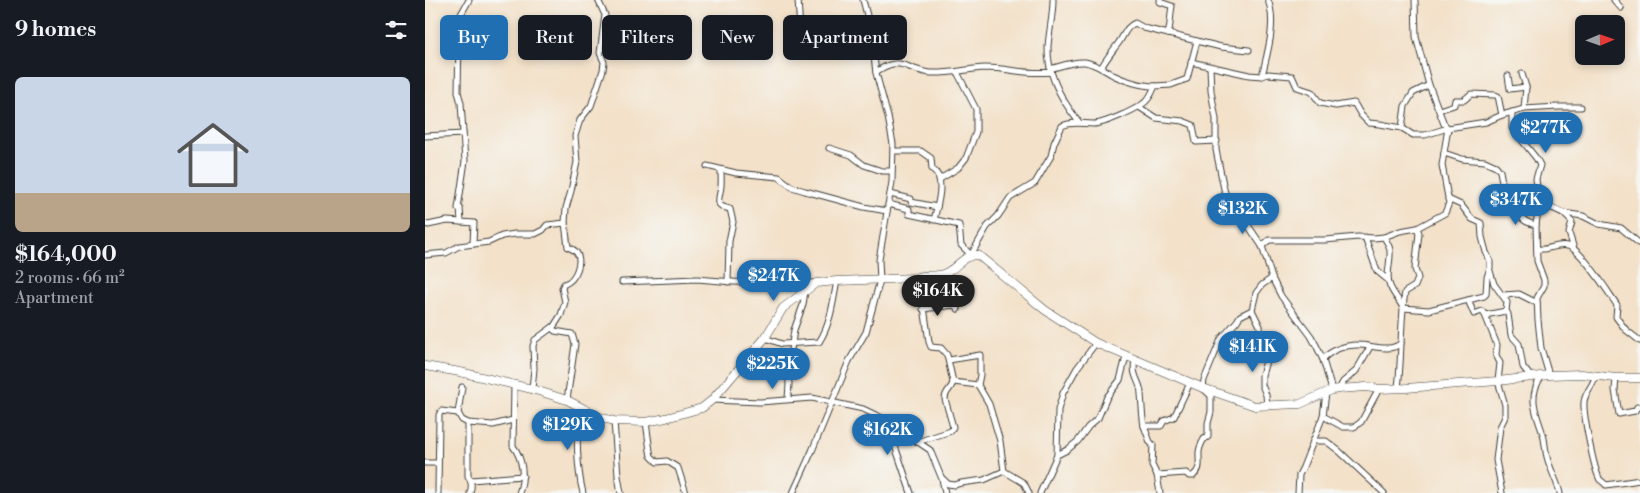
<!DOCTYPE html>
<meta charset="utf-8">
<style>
body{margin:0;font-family:"Libre Bodoni",serif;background:#20242c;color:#f1f3f6;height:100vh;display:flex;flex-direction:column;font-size:19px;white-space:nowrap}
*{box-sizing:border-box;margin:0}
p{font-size:16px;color:#9ea1a6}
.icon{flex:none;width:28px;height:28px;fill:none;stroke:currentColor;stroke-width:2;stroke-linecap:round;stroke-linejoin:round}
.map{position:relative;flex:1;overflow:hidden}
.side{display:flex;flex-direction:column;background:#171b24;width:425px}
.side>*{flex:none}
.banner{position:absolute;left:15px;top:15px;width:475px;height:45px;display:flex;gap:10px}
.needle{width:32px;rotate:88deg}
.fabs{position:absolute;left:1150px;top:15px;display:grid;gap:10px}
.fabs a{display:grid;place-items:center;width:50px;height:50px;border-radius:8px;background:#171b24;box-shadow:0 2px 8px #0003;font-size:25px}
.price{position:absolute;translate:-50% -42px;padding:0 11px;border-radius:18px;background:#1f6fb2;color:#fff;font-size:16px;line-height:32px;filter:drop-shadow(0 1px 2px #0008)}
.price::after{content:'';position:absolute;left:50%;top:30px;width:15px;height:11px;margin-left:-8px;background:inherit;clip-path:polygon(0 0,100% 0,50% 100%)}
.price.on{background:#222;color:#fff}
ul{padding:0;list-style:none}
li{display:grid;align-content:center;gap:10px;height:265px;padding:0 15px}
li+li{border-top:1px solid #363941}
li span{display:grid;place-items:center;height:155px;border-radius:8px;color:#555}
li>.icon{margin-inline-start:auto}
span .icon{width:90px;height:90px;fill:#fffc;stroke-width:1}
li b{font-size:21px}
h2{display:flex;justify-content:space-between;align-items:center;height:60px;padding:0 15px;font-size:21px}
.pill{padding:0 18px;border-radius:8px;background:#171b24;box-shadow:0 2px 8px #0003;font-size:18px;line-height:45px}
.pill.on{background:#1f6fb2;color:#fff}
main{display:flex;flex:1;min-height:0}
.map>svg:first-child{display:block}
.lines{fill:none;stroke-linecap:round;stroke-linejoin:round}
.street-casing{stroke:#3c3a36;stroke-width:7}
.secondary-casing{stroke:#3c3a36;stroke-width:9}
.street{stroke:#fff;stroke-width:5}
.secondary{stroke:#fff;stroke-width:8}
</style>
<main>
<section class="side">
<h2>9 homes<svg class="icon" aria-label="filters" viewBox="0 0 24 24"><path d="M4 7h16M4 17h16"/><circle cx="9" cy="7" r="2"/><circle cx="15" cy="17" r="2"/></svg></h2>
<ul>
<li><span style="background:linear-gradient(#c9d6e8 75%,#b9a48a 0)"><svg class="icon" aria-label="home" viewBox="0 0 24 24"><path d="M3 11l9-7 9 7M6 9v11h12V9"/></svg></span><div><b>$164,000</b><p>2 rooms · 66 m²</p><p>Apartment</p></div></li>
</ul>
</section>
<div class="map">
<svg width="1215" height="493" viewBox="0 0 1215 493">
<rect width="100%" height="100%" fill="#f6f6f2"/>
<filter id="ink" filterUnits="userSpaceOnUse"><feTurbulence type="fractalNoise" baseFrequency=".02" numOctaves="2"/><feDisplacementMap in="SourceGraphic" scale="10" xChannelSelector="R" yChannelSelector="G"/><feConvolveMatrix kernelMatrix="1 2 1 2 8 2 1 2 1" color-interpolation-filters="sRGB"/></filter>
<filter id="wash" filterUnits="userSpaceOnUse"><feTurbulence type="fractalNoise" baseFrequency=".0096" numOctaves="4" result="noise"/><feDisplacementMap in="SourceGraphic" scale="20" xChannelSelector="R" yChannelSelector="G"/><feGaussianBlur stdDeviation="1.12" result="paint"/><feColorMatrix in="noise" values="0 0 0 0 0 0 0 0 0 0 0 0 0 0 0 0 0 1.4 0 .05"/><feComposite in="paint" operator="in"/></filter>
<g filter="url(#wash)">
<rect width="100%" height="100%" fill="#f3e1c9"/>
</g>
<g filter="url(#ink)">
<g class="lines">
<defs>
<g id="street">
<path d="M44,0L35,16L34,38L33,92L36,103L40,161L33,208H35L36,222L49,223L48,244"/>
<path d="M373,0L376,44"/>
<path d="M628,0C628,16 624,31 623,47C622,76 637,101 654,122"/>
<path d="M735,0V2L747,6C745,16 746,24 743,34"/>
<path d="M1189,0L1196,8"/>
<path d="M766,62L824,75L837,76C842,54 852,23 843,0"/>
<path d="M785,67L786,91L791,119V150L799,189L802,199L810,206L837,246L847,278L856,296L886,336L892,347L898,360L907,390"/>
<path d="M676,68C681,59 686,53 692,45C699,37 700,27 710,23L719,28L796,47L824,50"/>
<path d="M625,69C636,66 648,61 660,62C671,64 679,70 688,75C700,81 717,86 730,86"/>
<path d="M451,72C477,54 481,71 506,73C524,74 542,69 560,68C583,68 603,75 626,72"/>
<path d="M1097,74L1101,87L1099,109"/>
<path d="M837,76L843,74L867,76L872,87L887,92L895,103L911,106L929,103L936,115L944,123L955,124L977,128"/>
<path d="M1083,76L1085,89L1101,87"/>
<path d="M1004,85L988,93L980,106L977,128L988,135H1000L1023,128L1061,122L1077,115L1099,109L1133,107H1156"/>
<path d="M714,107L731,118L758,121L768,125L771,142L792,141"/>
<path d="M1014,110L1029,105L1030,100H1039L1046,94L1070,95L1073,96L1077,115"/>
<path d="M1087,112V128L1111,158L1115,165L1111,179L1114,201L1119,207"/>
<path d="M0,136L38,134"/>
<path d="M404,148L426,155L439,165L457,171H466"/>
<path d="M469,151H496L506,158L507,169C522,178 512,206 509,220"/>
<path d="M1019,153L1037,159L1060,161L1071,166L1075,171L1079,193L1083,201L1091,206L1125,207L1138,213L1158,216L1174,224L1196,228L1215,244"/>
<path d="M282,166L311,173L354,177L367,187L380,191L439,207L462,211"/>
<path d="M296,170C296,177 297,185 295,192C293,203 291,206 305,209L308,222L304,241L303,282"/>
<path d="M515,179L533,168L541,158L551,132V109L532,72"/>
<path d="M465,194L486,199V202L512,207"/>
<path d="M463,204L484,209V214L534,225L536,245L546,255L562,227L573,216L585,198L610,183L626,156L629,143L637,126C647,121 658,124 668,124C679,124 716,108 722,100C726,96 728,90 730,86L746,85L762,79L772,41"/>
<path d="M1091,206C1093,217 1101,223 1111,225"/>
<path d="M1111,207L1113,210L1111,225L1112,261L1119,280V286L1112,298L1113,320L1116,348L1124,375"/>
<path d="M1138,213L1147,222L1144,233L1149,249"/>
<path d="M0,224L3,225L22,221L36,222"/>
<path d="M940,237L952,271L963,280"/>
<path d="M959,237C961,241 965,246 965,251C966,262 961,273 964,283C966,292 974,299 978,308L1004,310L1059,296L1061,294L1062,277L1065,268V261L1061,252L1057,237L1056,223L1047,219L1036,205L1023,199"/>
<path d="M837,246L844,240H900L933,237L949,238L959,237L975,231L992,228L1020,213L1024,203L1017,165L1023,128L1019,124L1004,85L991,37L990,0"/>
<path d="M1112,249C1123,251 1132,243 1143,246C1157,250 1183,292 1192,305L1191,317L1201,330L1215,341"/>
<path d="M0,255L21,253L34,246L64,242L77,236L90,234H110L118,230L122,225L140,223"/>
<path d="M1065,271L1069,284L1077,295L1094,294L1112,303"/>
<path d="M517,274L520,306"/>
<path d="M490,278L496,286L504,342L506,347L516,348L522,355L528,382L553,385L564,404L575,441L579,471"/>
<path d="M197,282L272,279L308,282L391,283"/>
<path d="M1043,300L1049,314L1057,311L1060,315L1081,311L1082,302L1077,295"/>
<path d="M498,309L529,305L533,309"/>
<path d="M1081,311L1083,314L1086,335L1094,344L1098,367L1106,377"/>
<path d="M1060,315L1072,345L1071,355L1075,363L1073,381L1080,405V417L1075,427L1071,460L1077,493"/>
<path d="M127,328L130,331L147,334L150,344L142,400"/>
<path d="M798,337L810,344C814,344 832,340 836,338L835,326L827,310"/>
<path d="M340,338L357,344L394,342C406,324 408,301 412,281"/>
<path d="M836,338L843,354L837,375V385L841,395L842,406"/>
<path d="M898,359C906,350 922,344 934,345C946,345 966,353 976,343"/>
<path d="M524,360L555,355V375L553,385"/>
<path d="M710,360C706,377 716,381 716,394C717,405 717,415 719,426H736L739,421L749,417L765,383"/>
<path d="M1117,376C1102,396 1111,413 1118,434C1120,441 1120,449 1122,457C1125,469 1132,481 1135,493"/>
<path d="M1170,377C1168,386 1160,392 1159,402C1158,415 1169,470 1175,480C1176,480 1181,485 1181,485L1215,480"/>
<path d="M1191,378L1190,390L1194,414L1210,411L1212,407H1215"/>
<path d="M89,385L88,446C98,459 100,478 94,493"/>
<path d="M973,388C977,356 975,324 980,292L990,286L993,278L990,269L994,233L992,228"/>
<path d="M107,389L109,369L108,346L110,340L129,326L136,315L140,302L137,288L139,284C151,281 159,259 150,251C148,249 145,248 143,247L140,223L141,208L146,191L152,162L150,136L155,120L166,106L178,70L179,62L175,53L180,15L173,0"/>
<path d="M914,389L918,382L931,371L945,347"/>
<path d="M363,399L364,384L363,370L369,330L378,305L380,291"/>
<path d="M287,400L335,402L387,398L438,409L455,417L505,450L517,479L520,493"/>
<path d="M153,406C152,435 151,465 158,493"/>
<path d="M33,413L37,420L43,423L68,425L88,420"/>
<path d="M898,416L918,427H929L936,422L954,389"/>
<path d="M189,421L193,476L196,493"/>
<path d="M221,422L225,451L226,456L232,462L242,461L253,468L261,493"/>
<path d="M464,422L461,427L471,449L486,493"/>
<path d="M43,423V476C47,482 47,486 45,493"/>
<path d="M719,426L725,442L728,445L727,465L732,475L735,493"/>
<path d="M888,441H901L914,451L959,493"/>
<path d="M492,442L526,431L528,427L520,399C520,391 527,389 528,382"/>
<path d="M632,455L633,410L638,393L652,368L671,343"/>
<path d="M0,463H13"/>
<path d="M732,475L761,473L764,476H768C776,469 774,465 774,456C773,450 776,444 779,439L783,437V423L786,412V396L778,388L779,380L796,339L812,321L815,316L827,310L831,293L837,285L847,278"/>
<path d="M518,479L523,484L530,485L536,483L559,480L579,471L599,483L604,493"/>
<path d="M46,480L98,476"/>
<path d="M13,493L14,415L16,411L33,413L37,387"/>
<path d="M368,493L387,451L424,361L441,332L455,280L454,260L467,182L468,144L463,117L451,73L446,31L438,0"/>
<path d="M615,493L632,455L642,450L653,441L663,427L673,418L682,397L695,380L701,357"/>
<path d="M873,493L874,475L878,467L898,416L901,393"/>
</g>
<path id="secondary" d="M0,366L35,372L107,389L142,400L175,417L189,421L221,422L241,418L277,408L287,400L340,338L358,308L391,283L412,281L490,278C499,274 509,277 518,274C533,269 536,255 553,255L620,310L671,343L778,388L830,406L875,404L907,390L914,389L941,387L954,389L981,388L1073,381L1124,375L1157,374L1191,378H1215"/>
</defs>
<use href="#street" class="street-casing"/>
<use href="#secondary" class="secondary-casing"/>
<use href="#street" class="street"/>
<use href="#secondary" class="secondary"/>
</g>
</g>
</svg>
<div class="fabs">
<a><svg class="needle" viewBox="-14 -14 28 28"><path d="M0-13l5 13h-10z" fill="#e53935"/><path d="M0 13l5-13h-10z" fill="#9ea1a6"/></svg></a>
</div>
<b class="price" style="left:1121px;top:154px">$277K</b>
<b class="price" style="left:1091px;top:226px">$347K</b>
<b class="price" style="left:818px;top:235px">$132K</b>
<b class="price" style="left:349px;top:302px">$247K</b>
<b class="price on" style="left:513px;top:317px">$164K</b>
<b class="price" style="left:828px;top:373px">$141K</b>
<b class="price" style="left:348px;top:390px">$225K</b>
<b class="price" style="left:143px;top:451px">$129K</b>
<b class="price" style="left:463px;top:456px">$162K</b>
<div class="banner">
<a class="pill on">Buy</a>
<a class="pill">Rent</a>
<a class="pill">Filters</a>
<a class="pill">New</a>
<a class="pill">Apartment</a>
</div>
</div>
</main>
